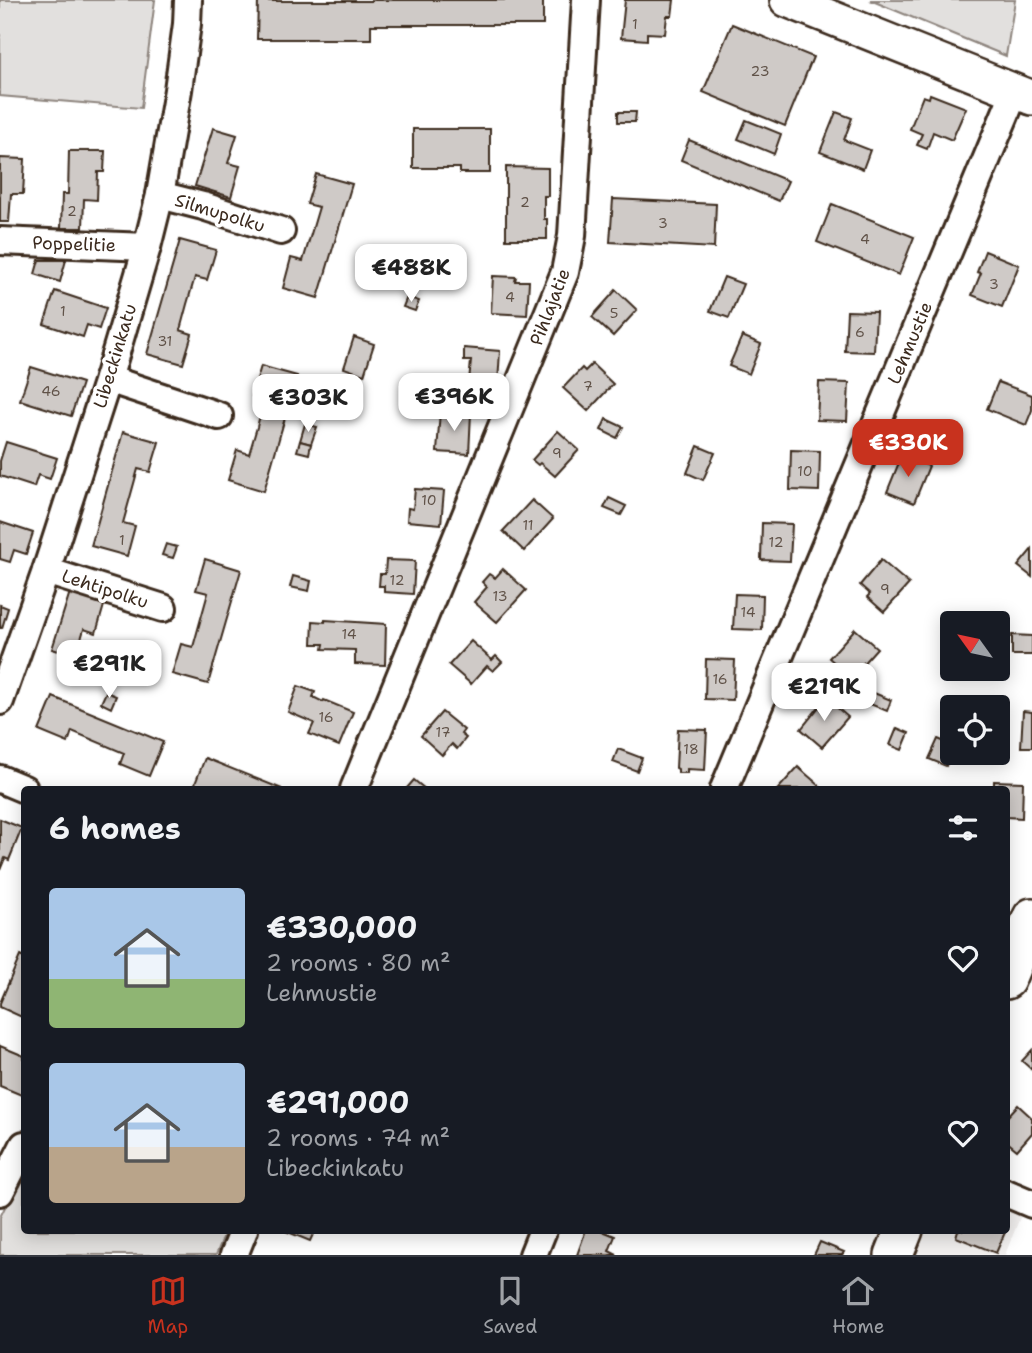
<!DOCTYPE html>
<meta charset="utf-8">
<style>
body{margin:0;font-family:"Shantell Sans",sans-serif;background:#242831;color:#f1f3f6;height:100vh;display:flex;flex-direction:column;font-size:26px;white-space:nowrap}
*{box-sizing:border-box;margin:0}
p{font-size:23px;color:#9ea1a6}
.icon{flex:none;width:38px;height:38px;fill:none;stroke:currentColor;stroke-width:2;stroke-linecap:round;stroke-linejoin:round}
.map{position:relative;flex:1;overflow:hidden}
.panel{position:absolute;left:21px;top:786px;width:989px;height:448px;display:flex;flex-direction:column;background:#171b24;border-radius:7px;box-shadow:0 4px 18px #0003}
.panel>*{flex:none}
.needle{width:46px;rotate:303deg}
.buttons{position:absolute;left:940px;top:611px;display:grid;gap:14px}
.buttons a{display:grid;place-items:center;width:70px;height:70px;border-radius:7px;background:#171b24;box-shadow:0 4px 18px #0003;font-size:35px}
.price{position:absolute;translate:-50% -60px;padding:0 16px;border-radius:14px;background:#fff;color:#222;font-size:23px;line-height:46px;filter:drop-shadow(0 2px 4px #0008)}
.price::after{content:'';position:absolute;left:50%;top:42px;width:21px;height:16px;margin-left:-10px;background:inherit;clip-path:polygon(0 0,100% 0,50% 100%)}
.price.current{background:#c8321e;color:#fff}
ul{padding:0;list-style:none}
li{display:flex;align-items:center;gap:21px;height:175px;padding:0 28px}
li span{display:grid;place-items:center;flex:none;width:196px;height:140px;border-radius:7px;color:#555}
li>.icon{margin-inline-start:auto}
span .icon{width:84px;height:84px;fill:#fffc;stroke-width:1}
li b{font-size:30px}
h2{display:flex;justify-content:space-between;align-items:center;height:84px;padding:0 28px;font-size:30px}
.tab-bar{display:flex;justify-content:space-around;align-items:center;height:98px;border-top:2px solid #363941;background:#171b24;font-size:19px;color:#9ea1a6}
.tab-bar a{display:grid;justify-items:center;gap:4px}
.tab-bar .current{color:#c8321e}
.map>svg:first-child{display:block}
.built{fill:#f1efee}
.green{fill:#e2e0de;stroke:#8e857e;stroke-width:2}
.building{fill:#cfcac7;stroke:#3b2a1e;stroke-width:2}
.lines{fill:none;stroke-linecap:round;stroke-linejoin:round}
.minor-casing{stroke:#3b2a1e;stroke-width:32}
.tertiary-casing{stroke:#3b2a1e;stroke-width:38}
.secondary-casing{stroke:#3b2a1e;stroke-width:42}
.minor{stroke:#fff;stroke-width:26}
.tertiary{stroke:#fff;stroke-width:33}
.secondary{stroke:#fff;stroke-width:37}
.labels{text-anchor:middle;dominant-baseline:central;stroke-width:7;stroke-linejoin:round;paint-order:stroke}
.number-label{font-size:14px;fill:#605248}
.street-label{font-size:18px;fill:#3b2a1e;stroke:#fff}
</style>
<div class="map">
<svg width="1032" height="1255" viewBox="0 0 1032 1255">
<rect width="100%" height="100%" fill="#fff"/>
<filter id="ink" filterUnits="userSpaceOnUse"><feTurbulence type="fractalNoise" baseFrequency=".0143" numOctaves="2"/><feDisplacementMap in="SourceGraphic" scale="14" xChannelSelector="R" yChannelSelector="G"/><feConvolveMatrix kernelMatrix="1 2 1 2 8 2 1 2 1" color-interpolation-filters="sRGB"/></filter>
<g filter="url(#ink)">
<path class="built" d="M1006,1203L1023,1210L1005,1255H908L918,1230H1006Z"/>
<g class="green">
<path d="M0,0H155L141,108L0,96Z"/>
<path d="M870,0H1015L1006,56Z"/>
<path d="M24,1169V1230H226L216,1255H0V1217Z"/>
</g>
<g class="building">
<path d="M371,0H543V25H371V39H257L258,1H371Z"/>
<path d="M625,0H674L672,16H667L665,34L647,33V40L621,38Z"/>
<path d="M732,24L813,57L785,126L703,92Z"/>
<path d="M930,94L966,108L952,140L933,132L927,149L917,145L922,134L910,129L923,96L929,98Z"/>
<path d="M618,112H636L635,122H618Z"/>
<path d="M836,112L852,118L844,140L870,150L863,169L820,152Z"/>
<path d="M746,120L781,134L774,154L738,139Z"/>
<path d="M213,128L237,135L228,163L240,166L231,197L195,186Z"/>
<path d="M413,129H490V173H460V168H413Z"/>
<path d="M689,140L788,181L779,201L681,160Z"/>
<path d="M69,151H105L104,172H98L97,200L84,199L83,228H61L62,194H68Z"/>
<path d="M0,158L25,159L23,194H11L9,222H0Z"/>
<path d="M506,167L548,168V196H544V219H547V239H506Z"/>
<path d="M316,174L352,184L318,298L283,288L291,258L303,261L319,207L307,204Z"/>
<path d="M613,199L716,204L714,248L610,242Z"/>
<path d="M832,204L914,237L899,275L817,242Z"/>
<path d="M180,240L216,250L207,280L195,277L187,304L180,330L192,334L183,364L147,354Z"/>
<path d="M985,251L1019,265L1002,307L972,295L981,273L977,272Z"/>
<path d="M39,260H66L60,282L35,274Z"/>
<path d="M493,276L516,277L515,281H529L527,315L491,313Z"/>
<path d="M724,277L743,284L729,318L710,311Z"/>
<path d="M616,290L637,310L613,336L592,317Z"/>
<path d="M55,291L106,308L99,329L87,325L83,337L44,324Z"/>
<path d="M407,297L419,301L415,311L403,307Z"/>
<path d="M847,311L876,312L874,352L845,351Z"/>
<path d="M742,336L761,344L749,374L729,366Z"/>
<path d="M354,337L374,344L364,375L344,368Z"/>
<path d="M464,348L500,351L498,383L469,381L471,361H464Z"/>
<path d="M592,364L613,384L588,411L563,388L582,368L585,371Z"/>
<path d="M261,366L297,376L264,491L228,480L237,450L249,454L257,427L264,400L252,396Z"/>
<path d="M31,367L82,383L71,416L20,400Z"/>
<path d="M819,382L849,383L847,421L817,420Z"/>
<path d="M998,382L1032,395V410L1026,425L987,409Z"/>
<path d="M440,411L471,413L469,454L437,452Z"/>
<path d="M606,419L623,427L617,438L601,430Z"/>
<path d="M305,424L317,427L311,444L300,441Z"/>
<path d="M558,431L579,450L555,476L540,463L538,465L532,460Z"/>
<path d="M123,432L159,442L150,472L138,469L123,523L135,526L127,556L91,546Z"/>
<path d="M300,441L311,444L309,454L297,451Z"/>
<path d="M6,442L57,458L50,479L38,475L34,487L0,476V461Z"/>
<path d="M698,446L715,453L703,480L687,473Z"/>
<path d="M791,450L820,451L819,491L790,490Z"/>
<path d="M902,455L929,466L914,503L887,492Z"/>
<path d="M415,489L444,491L441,524L407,521L408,508L413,509Z"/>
<path d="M609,498L626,506L621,515L604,508Z"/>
<path d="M532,500L553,519L524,551L503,531Z"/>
<path d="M0,522L33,533L26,554L14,550L10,562L0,559Z"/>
<path d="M762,523L792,524L790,561L761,560Z"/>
<path d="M166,544L177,547L173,558L162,555Z"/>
<path d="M1032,549V577L1018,566Z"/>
<path d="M205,559L241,570L208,684L172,674L181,644L193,647L208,593L196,590Z"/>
<path d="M386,560L415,561L413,594L384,592V586H379L380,574H385Z"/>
<path d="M881,560L909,584L884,612L867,597L870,594L860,585Z"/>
<path d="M503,569L526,590L497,622L474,602L487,587L482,582L489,574L495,578Z"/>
<path d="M293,576L311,581L309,591L290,587Z"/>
<path d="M70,592L105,602L96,633L84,629L76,656L52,649Z"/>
<path d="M735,594L763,595L762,630L733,629Z"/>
<path d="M0,605L8,608L2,628H0Z"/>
<path d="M325,620L386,624L385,665L355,664V650L323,649L324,644H312L313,621L325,622Z"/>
<path d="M855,629L877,648L851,677L829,658Z"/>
<path d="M1012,635L1032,636V655H1012Z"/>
<path d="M471,641L492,660L496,656L502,662L493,671L487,666L471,684L449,665Z"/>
<path d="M706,659L735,660L733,700L705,699Z"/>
<path d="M126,668L140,672L138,682L123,678Z"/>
<path d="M298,686L315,692L313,697L323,702L324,700L353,712L339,746L309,734L314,723L288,712Z"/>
<path d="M106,692L116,696L111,708L101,703Z"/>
<path d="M874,693L891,700L887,711L870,704Z"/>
<path d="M53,697L163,742L149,776L120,764L124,753L72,731L68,743L39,731Z"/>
<path d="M826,698L848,717L822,747L801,729Z"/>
<path d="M1023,711L1032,712V747H1021Z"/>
<path d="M442,712L464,730L461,734L466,738L457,749L452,744L442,755L421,736Z"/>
<path d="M897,728L909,733L902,750L890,745Z"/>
<path d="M678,729L707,730L705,770L687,769V773H678V769L676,768Z"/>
<path d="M938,739L952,745V751L946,766L929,759Z"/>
<path d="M998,743L1008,747L1004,759L985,752H998Z"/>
<path d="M618,749L642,758L637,771L613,762Z"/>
<path d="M205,758L282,789H193Z"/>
<path d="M798,767L820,786L817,789H778Z"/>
<path d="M414,780L425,789H406Z"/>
<path d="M994,781L1023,782L1022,818L1006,817V789H994Z"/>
<path d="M0,819L22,828L9,860L5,858L0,870Z"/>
<path d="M20,956L24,958V1018L0,1007V1003Z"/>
<path d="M0,1046L24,1056V1096L0,1086Z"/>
<path d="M1032,1050V1070L1022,1061Z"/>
<path d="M1018,1105L1032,1118V1133L1017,1150L1006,1141V1118Z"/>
<path d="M283,1230H315L310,1241Z"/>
<path d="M586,1230H600L615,1236L609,1251L617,1255H577Z"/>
<path d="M958,1230H1006L996,1253L956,1237Z"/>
<path d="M820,1242L844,1252L842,1255H814Z"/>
</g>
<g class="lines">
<defs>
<g id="minor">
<path d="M160,195L203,206L281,231"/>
<path d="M0,241L147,247"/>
<path d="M108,379L219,416"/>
<path d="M46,571L163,608"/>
<path d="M0,701L46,571L108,379L147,247L160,195L178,90L187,24L188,0"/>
<path d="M0,779L24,789"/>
<path d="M354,789L565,272L572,236L586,0"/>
<path d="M724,789L1015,91"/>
<path d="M0,1192L24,1145"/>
<path d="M1006,1193L1032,1204"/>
<path d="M234,1255L244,1230"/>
<path d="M533,1255L543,1230"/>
</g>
<path id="tertiary" d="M787,0L1032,98"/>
<g id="secondary">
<path d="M1006,980L1032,917"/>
<path d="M894,1255L904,1230"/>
</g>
</defs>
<use href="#minor" class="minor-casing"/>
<use href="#tertiary" class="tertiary-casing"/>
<use href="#secondary" class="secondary-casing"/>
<use href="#minor" class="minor"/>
<use href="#tertiary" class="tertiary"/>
<use href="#secondary" class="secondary"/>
</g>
</g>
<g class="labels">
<g class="number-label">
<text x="635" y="24">1</text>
<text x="760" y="71">23</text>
<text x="525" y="202">2</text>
<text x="72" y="211">2</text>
<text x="663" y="223">3</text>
<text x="865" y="239">4</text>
<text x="994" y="284">3</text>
<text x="510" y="297">4</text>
<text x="63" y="311">1</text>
<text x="614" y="313">5</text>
<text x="860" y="332">6</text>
<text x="165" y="341">31</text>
<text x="588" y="386">7</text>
<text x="51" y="391">46</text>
<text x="557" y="453">9</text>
<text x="805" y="471">10</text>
<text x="429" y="500">10</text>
<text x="528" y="525">11</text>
<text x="122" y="540">1</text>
<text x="776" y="542">12</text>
<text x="397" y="580">12</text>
<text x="885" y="589">9</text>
<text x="500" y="596">13</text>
<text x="748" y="612">14</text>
<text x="349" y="634">14</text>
<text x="720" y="679">16</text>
<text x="326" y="717">16</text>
<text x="443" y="732">17</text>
<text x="691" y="749">18</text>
</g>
<g class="street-label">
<text transform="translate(220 213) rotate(17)">Silmupolku</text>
<text transform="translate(74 244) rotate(2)">Poppelitie</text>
<text transform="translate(550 307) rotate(-69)">Pihlajatie</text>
<text transform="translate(910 343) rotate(-67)">Lehmustie</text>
<text transform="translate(115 356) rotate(-73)">Libeckinkatu</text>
<text transform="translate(105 589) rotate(18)">Lehtipolku</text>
</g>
</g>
</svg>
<div class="buttons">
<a><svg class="needle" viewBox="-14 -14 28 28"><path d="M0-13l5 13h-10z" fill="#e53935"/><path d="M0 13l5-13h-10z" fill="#9ea1a6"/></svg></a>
<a><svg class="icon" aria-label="locate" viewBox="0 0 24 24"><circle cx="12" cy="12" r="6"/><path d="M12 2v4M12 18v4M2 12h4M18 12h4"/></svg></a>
</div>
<b class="price" style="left:411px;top:304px">€488K</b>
<b class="price" style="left:454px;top:433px">€396K</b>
<b class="price" style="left:308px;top:434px">€303K</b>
<b class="price current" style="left:908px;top:479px">€330K</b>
<b class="price" style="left:109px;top:700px">€291K</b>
<b class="price" style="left:824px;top:723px">€219K</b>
<section class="panel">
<h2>6 homes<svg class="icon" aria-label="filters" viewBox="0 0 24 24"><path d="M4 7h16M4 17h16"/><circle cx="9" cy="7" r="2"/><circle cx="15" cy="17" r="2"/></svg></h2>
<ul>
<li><span style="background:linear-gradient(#a9c7e8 65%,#8fb573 0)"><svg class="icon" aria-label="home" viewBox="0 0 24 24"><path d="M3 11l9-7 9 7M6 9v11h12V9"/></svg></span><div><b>€330,000</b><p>2 rooms · 80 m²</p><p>Lehmustie</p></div><svg class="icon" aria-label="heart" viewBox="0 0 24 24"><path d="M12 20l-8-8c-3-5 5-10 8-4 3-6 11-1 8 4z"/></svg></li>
<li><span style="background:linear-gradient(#a9c7e8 60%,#b9a48a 0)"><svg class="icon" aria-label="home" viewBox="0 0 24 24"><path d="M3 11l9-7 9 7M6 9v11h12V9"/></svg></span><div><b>€291,000</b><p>2 rooms · 74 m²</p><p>Libeckinkatu</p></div><svg class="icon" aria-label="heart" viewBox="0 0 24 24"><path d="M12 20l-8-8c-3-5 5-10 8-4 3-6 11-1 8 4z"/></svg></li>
</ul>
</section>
</div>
<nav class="tab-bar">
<a class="current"><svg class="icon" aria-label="map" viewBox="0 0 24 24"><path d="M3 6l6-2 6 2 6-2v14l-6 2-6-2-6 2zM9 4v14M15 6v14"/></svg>Map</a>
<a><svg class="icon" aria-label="saved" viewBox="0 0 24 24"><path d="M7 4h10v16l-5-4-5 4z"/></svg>Saved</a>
<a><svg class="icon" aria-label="home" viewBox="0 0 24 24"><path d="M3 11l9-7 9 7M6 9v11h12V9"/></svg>Home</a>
</nav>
